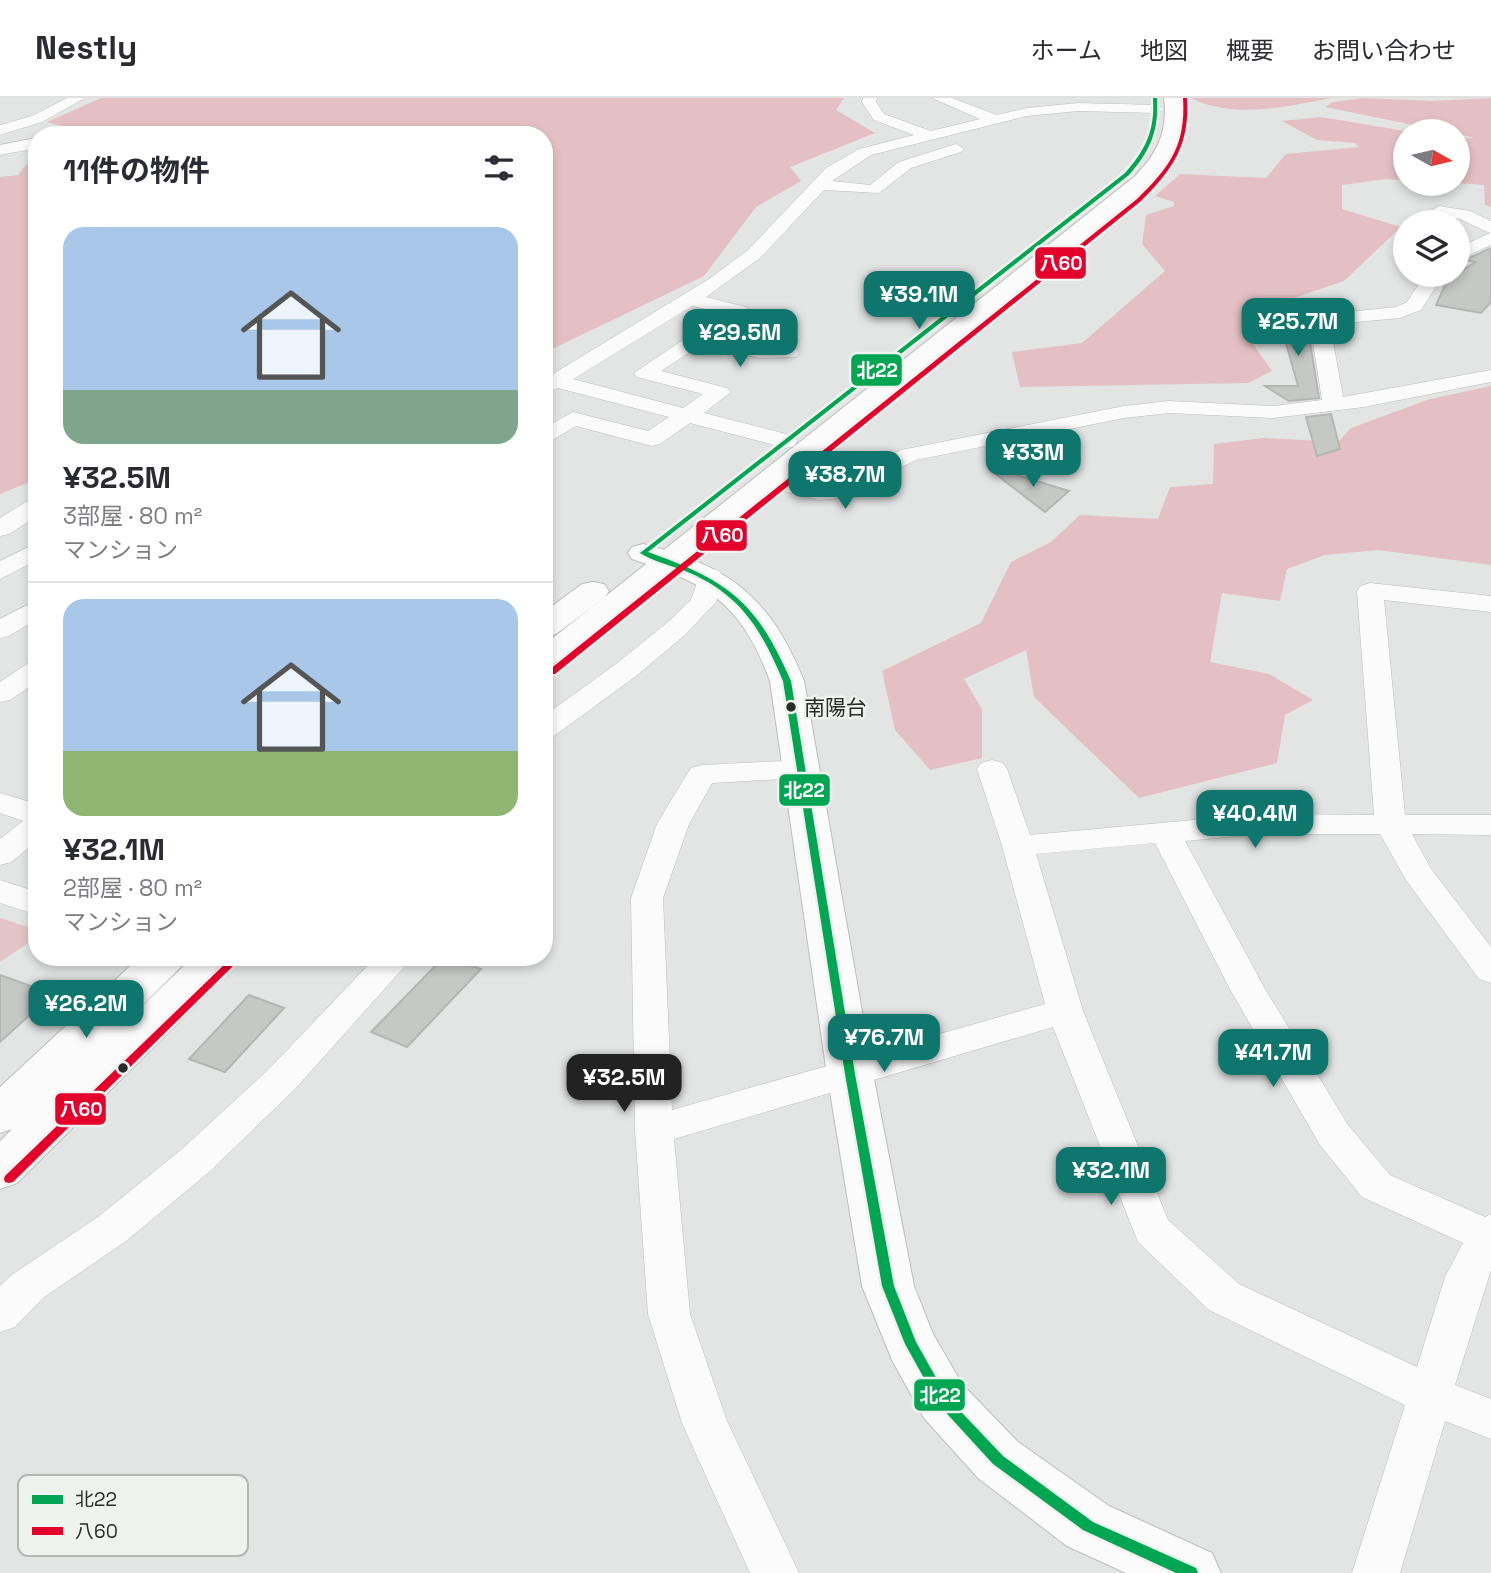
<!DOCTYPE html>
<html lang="ja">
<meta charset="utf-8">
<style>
body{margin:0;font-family:"Space Grotesk","Noto Sans JP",sans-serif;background:#f7f7f7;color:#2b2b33;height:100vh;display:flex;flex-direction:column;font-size:26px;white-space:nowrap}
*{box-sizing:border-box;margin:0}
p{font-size:23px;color:#7c7c81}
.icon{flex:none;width:38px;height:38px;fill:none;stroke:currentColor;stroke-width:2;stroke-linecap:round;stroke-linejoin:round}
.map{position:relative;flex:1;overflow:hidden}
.side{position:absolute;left:28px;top:28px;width:525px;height:840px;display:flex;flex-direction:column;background:#fff;border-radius:28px;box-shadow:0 4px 10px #0003}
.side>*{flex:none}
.needle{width:46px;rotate:98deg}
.controls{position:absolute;left:1393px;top:21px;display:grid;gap:14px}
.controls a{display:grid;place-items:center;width:77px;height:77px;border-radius:50%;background:#fff;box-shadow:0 4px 10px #0003;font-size:35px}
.price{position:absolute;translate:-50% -60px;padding:0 16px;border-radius:14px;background:#0f766e;color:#fff;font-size:23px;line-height:46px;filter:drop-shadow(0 2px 4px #0008)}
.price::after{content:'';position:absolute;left:50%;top:42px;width:21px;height:16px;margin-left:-10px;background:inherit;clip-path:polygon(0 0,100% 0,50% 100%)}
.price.active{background:#222;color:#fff}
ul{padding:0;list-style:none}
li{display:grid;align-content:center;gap:14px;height:371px;padding:0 35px}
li+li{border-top:2px solid #e1e1e2}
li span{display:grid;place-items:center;height:217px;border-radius:21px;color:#555}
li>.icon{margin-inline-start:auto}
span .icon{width:126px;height:126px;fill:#fffc;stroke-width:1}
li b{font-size:30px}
h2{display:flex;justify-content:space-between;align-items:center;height:84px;padding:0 35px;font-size:30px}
header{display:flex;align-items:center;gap:42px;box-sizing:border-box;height:98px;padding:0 35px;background:#fff;border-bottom:2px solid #e1e1e2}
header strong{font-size:33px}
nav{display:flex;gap:38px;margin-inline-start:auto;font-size:24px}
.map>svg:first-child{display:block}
.green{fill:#e3c5c7}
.forest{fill:#e4c0c4}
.building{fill:#c6c8c6;stroke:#b4b6b4;stroke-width:2}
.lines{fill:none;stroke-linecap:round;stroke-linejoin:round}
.minor-casing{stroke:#bcbebc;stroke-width:1}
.tertiary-casing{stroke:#bcbebc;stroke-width:2}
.secondary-casing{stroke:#bcbebc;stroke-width:2}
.minor{fill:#fbfbfb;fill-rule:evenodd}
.tertiary{fill:#fbfbfb;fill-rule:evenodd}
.secondary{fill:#fbfbfb;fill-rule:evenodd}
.bus-1-casing{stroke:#eff3ef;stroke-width:5}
.bus-2-casing{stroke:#eff3ef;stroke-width:5}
.bus-1{fill:#00a651;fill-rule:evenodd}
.bus-2{fill:#e4002b;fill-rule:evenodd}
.bus-dot{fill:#292b29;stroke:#eff3ef;stroke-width:2.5}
.labels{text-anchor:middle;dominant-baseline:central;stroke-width:5;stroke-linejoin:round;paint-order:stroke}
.bus-label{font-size:21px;fill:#292b29;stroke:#eff3ef;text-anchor:start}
.key{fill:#eff3ef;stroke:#b4b7b4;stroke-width:2}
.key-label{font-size:19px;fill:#292b29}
.line-badge{stroke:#eff3ef;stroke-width:2.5}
.badge-label{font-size:19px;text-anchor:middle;font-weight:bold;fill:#fff}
</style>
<header>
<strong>Nestly</strong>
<nav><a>ホーム</a><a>地図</a><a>概要</a><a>お問い合わせ</a></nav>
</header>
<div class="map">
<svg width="1491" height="1475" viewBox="0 0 1491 1475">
<rect width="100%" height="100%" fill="#e2e5e3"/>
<path class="green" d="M0,820L37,832V839L0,864Z"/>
<g class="forest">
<path d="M101,0H844L836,12L875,35L790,69L801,83L756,109L704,178L544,255V37H95L47,24Z"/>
<path d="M1191,0H1330C1287,9 1232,21 1191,0Z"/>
<path d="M1364,0L1432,3L1491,0V109L1485,107L1484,87L1458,85V41L1475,40L1458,36V33H1443L1325,9L1333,4Z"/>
<path d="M1321,19L1405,33V82L1386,81L1342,87V111L1401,129L1344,183L1264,210L1251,243L1272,273L1248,285L1020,289L1012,254L1082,245L1165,173L1142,146L1146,117L1174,108V104L1155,98L1180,76L1266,80L1286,56L1359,49L1355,45L1317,42L1282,23Z"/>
<path d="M37,59V381L0,396V79L18,77L31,61Z"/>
<path d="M1491,288V467L1378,452L1325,457L1287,471L1280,503L1222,495L1210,564L1269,576L1313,602L1285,617L1277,665L1139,700L1034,599L1026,552L964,581L982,611V660L930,672L895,632L882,573L981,525L1011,464L1051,444L1080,417L1158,421L1170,389L1213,386L1214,346L1264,340L1338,344L1351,330L1430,301Z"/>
</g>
<g class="building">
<path d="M1491,150V204L1481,215L1436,207L1447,183L1475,164L1465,162Z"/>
<path d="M1300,210L1310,244L1319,300L1289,303L1265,288H1298L1278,216Z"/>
<path d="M1331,316L1340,351L1317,358L1306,319Z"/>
<path d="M991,369L1069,393L1045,414L989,371Z"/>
<path d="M444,859L481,871L407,949L371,934Z"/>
<path d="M0,877L53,896L0,944Z"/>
<path d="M249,897L284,910L225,974L189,961Z"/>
</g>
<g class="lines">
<defs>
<g id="minor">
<path d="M67,0H85L42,24L0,37V27L32,18Z"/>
<path d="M863,0H877L876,4L884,16L931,33L980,21L932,0H952L997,17L1027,10L1078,5L1157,7L1164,11L1157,15L1078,13L1027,18L871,57L832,83L870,87L899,64L956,46L964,51L961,54L911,70L879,95L824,92L760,160L706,199L746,209L749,213L714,238L759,248L796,251L799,255L796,259L759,260L701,247L661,273L727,290L731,294L704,315L794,338L797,343L794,348L786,350L690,325L660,346L652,348L576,328L544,347V330L573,314L648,333L669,319L558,290L544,296V274L553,276L709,181L748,152L826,70L859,51L914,37L874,22L862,4ZM692,208L723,215L634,275L637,279L703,296L683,310L573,281Z"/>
<path d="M37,40V50L0,57V47Z"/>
<path d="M1439,108L1470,113L1491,123V147L1458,162V150L1490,135L1460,121L1433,117L1431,113Z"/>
<path d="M1425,177H1443L1421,212L1400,220L1334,226L1331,232L1343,299L1491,272V284L1364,309L1273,320L1169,315L1124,320L916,362L834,401L818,402L761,387L757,382L761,377L769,375L818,388L829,387L901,352L1124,308L1169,303L1273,308L1322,302L1311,232L1321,217L1396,209L1407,204Z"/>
<path d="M37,400V418L9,436L0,438V420L29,402Z"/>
<path d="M37,445V462L0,481V463Z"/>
<path d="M710,470L719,473L723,478L716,504L686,536L636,578L554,638L544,641V618L616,566L668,524L691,502L701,473Z"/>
<path d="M1370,485L1491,498V514L1384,502L1405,717H1491V737L1412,736L1431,771L1491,849V885L1479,881L1406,782L1380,736H1259L1185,743L1265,891L1348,1027L1390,1077L1485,1119L1491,1116V1172L1455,1287L1491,1301V1341L1445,1323L1400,1475H1352L1405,1307L1209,1212L1138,1144L1053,929L674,1041L690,1216L727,1323L799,1475H750L682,1325L648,1216L635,1032L631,800L657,726L687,676L691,670L702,667L802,662L813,665L817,671L813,677L802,680L712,685L689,726L663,800L672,1012L1045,906L1002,748L977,671L981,665L992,662L1003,665L1007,671L1030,737L1259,716L1374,717L1357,493L1361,488ZM1155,745L1231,893L1320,1047L1362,1099L1463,1145L1445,1179L1417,1269L1239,1186L1168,1122L1083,913L1036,756Z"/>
<path d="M37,502V521L9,538L0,540V521Z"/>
<path d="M37,564V584L10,602L0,604V584L27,566Z"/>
<path d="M0,695L37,706V743L11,764L0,767V741L23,723L0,715Z"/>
<path d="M0,782L37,794V817L0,805Z"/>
<path d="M376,859H413L295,991L209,1074L126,1143L43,1200L15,1229L0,1234V1188L13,1176L98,1119L181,1052L269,971Z"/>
</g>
<path id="tertiary" d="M643,446C730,468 770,499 804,583L873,976L914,1188L933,1236L962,1286L1018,1344L1109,1408L1212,1455L1221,1475H1126L1067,1448L978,1380L924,1320L892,1262L862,1188L827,976L770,583C741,505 709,486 632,461L628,455L632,449Z"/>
<g id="secondary">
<path d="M1164,0H1182C1188,42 1168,69 1138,97L556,571L544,574V547L1134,79C1158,55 1168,33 1164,0Z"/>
<path d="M593,484L604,486L609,493L604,500L556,536L544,539V514L582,486Z"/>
<path d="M140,859H187L181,869L113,936L193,859H240L234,869L17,1085L0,1091V1043L12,1031L0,1035V989Z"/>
</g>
</defs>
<use href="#minor" class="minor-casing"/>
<use href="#tertiary" class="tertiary-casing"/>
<use href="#secondary" class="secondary-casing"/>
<use href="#minor" class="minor"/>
<use href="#tertiary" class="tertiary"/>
<use href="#secondary" class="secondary"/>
<defs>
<path id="bus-1" d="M1153,0H1157C1159,33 1150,53 1129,77L648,454C729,483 756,503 791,583L855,976L894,1188L916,1244L947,1299L1003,1358L1093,1424L1196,1470L1198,1475H1176L1083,1432L993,1366L939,1307L905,1246L882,1188L845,976L783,583C762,533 742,498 690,475C674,468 654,464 640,455L1125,75C1146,51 1155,32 1153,0Z"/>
<g id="bus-2">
<path d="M1183,0H1187C1190,47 1173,71 1141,103L555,576H549L548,574L549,572L1137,101C1170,69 1186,47 1183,0Z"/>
<path d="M228,865L231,866L233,868L231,870L13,1084L9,1085L5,1084L4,1081L5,1078L225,866Z"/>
</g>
</defs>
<use href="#bus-1" class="bus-1-casing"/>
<use href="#bus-2" class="bus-2-casing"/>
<use href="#bus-1" class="bus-1"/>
<use href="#bus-2" class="bus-2"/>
</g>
<g class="bus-dot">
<circle cx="791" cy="609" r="6"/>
<circle cx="123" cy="970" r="6"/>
</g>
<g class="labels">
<g class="bus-label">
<text x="804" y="609">南陽台</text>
</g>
</g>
<rect x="18" y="1377" width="230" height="81" rx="10" class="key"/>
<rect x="32" y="1397" width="31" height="9" fill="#00a651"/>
<rect x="32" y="1429" width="31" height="8" fill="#e4002b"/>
<g class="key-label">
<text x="75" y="1408">北22</text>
<text x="75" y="1440">八60</text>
</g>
<g class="line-badge">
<rect x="1034" y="148" width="53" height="34" rx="7" fill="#e4002b"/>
<rect x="850" y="255" width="53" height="34" rx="7" fill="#00a651"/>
<rect x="695" y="421" width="53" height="33" rx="7" fill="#e4002b"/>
<rect x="778" y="675" width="53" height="34" rx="7" fill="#00a651"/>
<rect x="54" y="994" width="53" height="34" rx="7" fill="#e4002b"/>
<rect x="913" y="1280" width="53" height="34" rx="7" fill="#00a651"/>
</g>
<g class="badge-label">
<text x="1061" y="172">八60</text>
<text x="877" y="279">北22</text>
<text x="722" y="444">八60</text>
<text x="804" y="699">北22</text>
<text x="81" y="1018">八60</text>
<text x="940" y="1304">北22</text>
</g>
</svg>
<div class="controls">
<a><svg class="needle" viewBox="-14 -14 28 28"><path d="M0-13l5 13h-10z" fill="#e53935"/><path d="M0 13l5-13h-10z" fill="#7c7c81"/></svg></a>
<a><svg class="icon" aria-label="layers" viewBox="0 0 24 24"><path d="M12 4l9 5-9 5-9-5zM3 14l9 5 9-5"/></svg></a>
</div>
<b class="price" style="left:919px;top:233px">¥39.1M</b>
<b class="price" style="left:1298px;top:260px">¥25.7M</b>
<b class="price" style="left:740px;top:271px">¥29.5M</b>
<b class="price" style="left:1033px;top:391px">¥33M</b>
<b class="price" style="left:845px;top:413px">¥38.7M</b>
<b class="price" style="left:1255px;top:752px">¥40.4M</b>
<b class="price" style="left:86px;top:942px">¥26.2M</b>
<b class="price" style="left:884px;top:976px">¥76.7M</b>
<b class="price" style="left:1273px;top:991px">¥41.7M</b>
<b class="price active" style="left:624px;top:1016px">¥32.5M</b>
<b class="price" style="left:1111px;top:1109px">¥32.1M</b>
<section class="side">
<h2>11件の物件<svg class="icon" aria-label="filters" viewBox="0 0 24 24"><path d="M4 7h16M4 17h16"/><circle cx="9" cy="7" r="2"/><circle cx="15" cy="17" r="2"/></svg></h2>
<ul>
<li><span style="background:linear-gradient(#a9c7e8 75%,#7fa58c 0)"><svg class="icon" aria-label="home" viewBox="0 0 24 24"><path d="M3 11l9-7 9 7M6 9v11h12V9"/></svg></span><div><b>¥32.5M</b><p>3部屋 · 80 m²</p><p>マンション</p></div></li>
<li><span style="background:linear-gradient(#a9c7e8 70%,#8fb573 0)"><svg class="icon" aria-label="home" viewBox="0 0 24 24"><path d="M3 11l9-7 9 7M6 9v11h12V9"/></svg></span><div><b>¥32.1M</b><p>2部屋 · 80 m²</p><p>マンション</p></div></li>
</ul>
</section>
</div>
